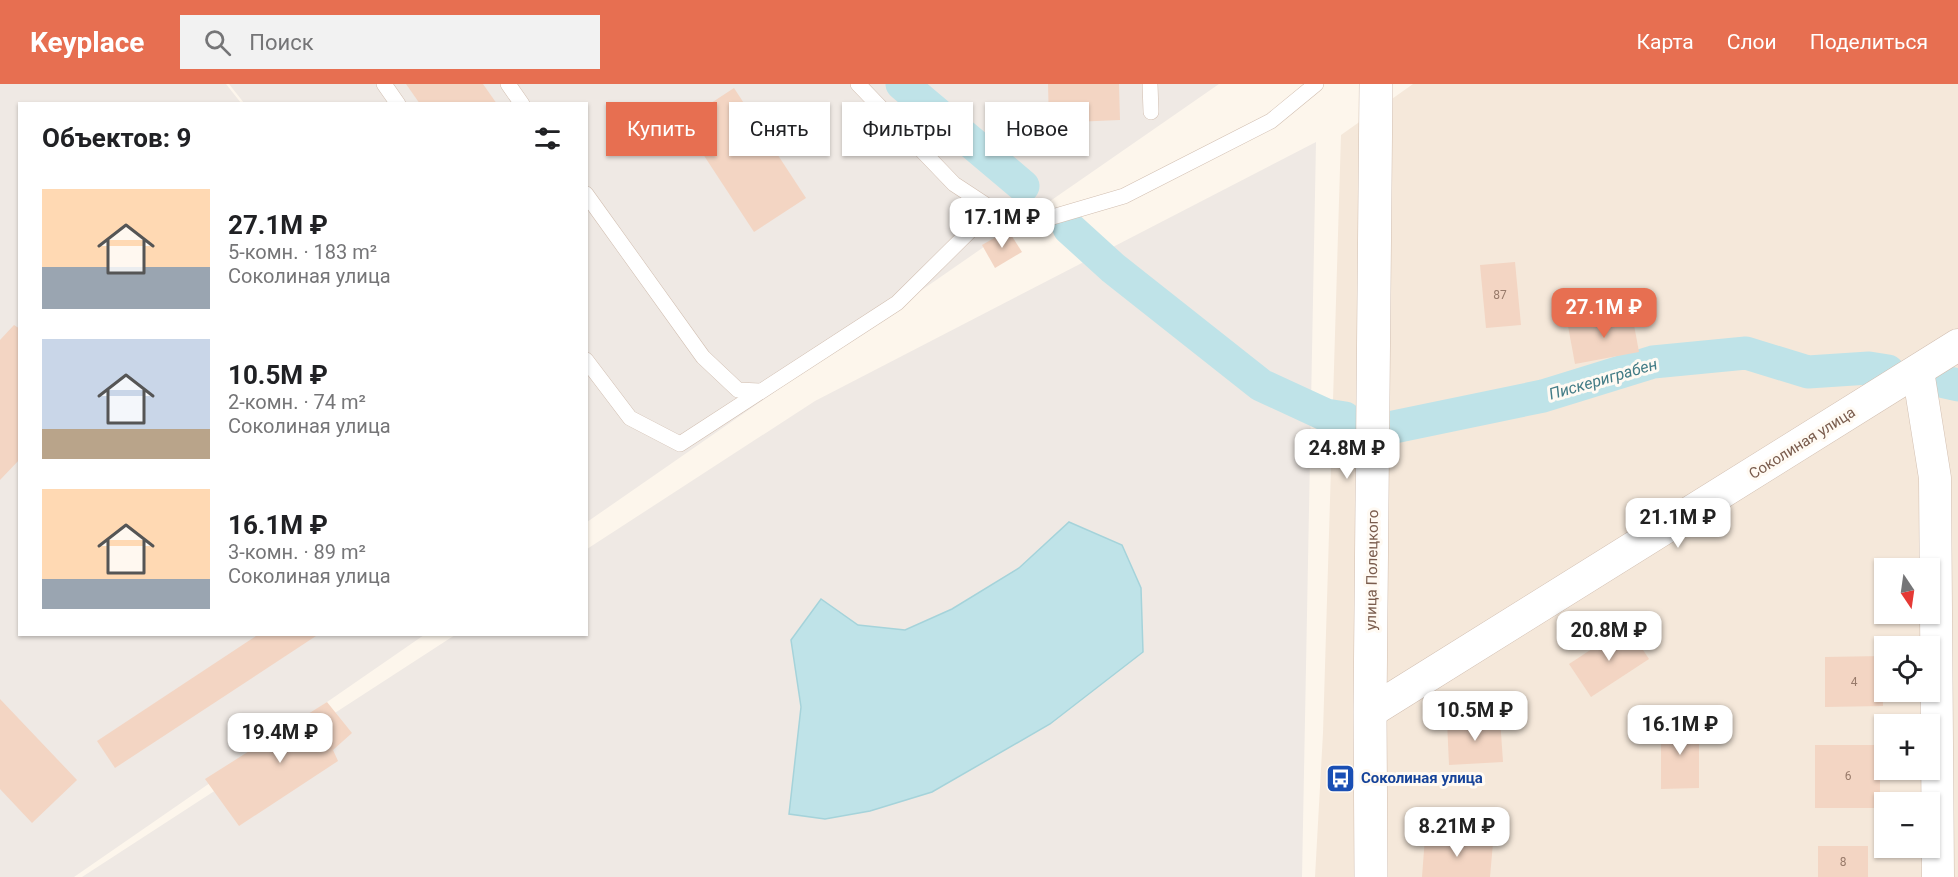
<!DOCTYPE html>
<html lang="ru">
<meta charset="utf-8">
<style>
body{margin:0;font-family:Roboto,sans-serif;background:#f2f2f2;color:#202124;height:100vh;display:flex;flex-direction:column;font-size:22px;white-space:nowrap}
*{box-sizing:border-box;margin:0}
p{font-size:20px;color:#757577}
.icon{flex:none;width:33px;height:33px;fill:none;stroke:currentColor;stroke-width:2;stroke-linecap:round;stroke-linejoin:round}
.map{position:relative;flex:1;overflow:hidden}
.drawer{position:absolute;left:18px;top:18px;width:570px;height:534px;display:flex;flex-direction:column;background:#fff;border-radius:0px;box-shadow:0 2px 4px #0004}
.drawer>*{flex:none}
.banner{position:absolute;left:606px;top:18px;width:570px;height:54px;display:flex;gap:12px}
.needle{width:39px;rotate:167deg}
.controls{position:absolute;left:1874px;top:474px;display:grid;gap:12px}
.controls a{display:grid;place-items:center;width:66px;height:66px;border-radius:0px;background:#fff;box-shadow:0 2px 4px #0004;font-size:30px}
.price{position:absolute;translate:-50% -51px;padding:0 14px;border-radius:12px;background:#fff;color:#222;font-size:20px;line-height:39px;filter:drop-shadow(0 2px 3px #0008)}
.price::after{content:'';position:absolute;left:50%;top:36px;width:18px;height:14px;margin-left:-9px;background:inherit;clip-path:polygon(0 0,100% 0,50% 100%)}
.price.active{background:#e76f51;color:#fff}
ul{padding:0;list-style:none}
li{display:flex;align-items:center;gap:18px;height:150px;padding:0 24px}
li span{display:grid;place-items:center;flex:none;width:168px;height:120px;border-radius:0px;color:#555}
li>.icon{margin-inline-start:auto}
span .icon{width:72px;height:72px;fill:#fffc;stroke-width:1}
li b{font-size:26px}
h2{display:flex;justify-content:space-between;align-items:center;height:72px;padding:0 24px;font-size:26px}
.chip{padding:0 21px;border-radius:0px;background:#fff;box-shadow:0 2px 4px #0004;font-size:21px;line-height:54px}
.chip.active{background:#e76f51;color:#fff}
header{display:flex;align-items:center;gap:36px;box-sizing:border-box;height:84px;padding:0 30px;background:#e76f51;color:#fff}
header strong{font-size:28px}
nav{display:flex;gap:33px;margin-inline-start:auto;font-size:21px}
.search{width:420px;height:54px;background:#f2f2f2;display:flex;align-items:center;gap:15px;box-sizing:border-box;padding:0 21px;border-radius:0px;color:#757577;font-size:22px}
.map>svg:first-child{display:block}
.residential{fill:#f5e8da;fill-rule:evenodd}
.industrial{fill:#efe9e4}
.water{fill:#bfe3e8;stroke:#a5d3da;stroke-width:1.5}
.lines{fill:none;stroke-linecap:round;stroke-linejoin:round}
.canal{stroke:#bfe3e8;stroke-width:33}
.building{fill:#f3d5c3}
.service-casing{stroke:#d1beb0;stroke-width:16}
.minor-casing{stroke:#d1beb0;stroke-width:33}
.tertiary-casing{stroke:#d1beb0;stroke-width:34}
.service{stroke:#fff;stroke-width:15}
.minor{stroke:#fff;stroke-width:32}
.tertiary{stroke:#fff;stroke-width:33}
.labels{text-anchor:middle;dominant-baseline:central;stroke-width:6;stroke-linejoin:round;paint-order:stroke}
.number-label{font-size:12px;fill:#987a6a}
.street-label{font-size:15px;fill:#7a5c4d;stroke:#fffaf3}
.transit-label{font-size:15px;font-weight:bold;fill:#164399;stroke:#fffaf3;text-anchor:start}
.water-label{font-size:16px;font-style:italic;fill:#437c86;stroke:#fffaf3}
</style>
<header>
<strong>Keyplace</strong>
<div class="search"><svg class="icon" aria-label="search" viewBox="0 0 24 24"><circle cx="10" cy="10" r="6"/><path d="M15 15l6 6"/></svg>Поиск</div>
<nav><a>Карта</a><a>Слои</a><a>Поделиться</a></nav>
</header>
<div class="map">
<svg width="1958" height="793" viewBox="0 0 1958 793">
<rect width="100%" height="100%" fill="#fdf6ec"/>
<path class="residential" d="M1413,0H1958V793H1315L1323,649L1341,51ZM1884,484H1929V530H1884ZM1884,562H1929V608H1884ZM1884,640H1929V686H1884ZM1884,718H1929V764H1884Z"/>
<g class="industrial">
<path d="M0,0H226L241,19L20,20V550L424,551L74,793H0Z"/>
<path d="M229,0H1219L587,438L586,20L244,19Z"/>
<path d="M1316,58L1302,793H82L455,551L586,550L587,465L815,317Z"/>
</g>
<path class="water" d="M1069,438L1122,461L1141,504L1143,568L1050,640L932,708L870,727L825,735L789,730L801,623L791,556L821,515L858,541L905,546L952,525L1019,484Z"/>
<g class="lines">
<g class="canal">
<path d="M902,0L1023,102"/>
<path d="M1069,144L1113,184L1261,301L1326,331L1345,334"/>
<path d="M1931,295L1958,301"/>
<path d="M1389,344L1543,312L1653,278L1746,269L1808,288L1869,284L1888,287"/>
</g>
</g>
<g class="building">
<path d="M406,0H483L497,20H420Z"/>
<path d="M1048,0H1119L1120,36L1049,39Z"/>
<path d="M734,4L806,114L754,148L682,38Z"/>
<path d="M1008,146L1022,168L995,184L982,161Z"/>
<path d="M1515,178L1521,241L1486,244L1480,181Z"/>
<path d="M1632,230L1639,268L1575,280L1568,242Z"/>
<path d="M14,241L20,245V375L0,396V256Z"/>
<path d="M1627,542L1649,575L1591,613L1569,580Z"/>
<path d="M259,550H319L115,684L97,657Z"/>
<path d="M1882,572L1883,622L1825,623V573Z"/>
<path d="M0,615L77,696L32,739L0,705Z"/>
<path d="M327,618L352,649L333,666L338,677L239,742L205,695Z"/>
<path d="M1500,634L1503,678L1449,681L1447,637Z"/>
<path d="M1661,640H1699V704L1661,705Z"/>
<rect x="1815" y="661" width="65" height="63"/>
<path d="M1425,753L1493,759L1490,793H1422Z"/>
<rect x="1818" y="762" width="50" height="31"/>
</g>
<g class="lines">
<defs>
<g id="service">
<path d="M384,0L398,20"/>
<path d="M508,0L522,20"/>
<path d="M858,0L954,100L992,125L1032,139L1124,112L1271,37L1316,0"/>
<path d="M1150,0L1151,28"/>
<path d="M586,110L703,273L738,306L759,307"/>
<path d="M586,276L630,334L680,360L897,219L992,125"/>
</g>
<g id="minor">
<path d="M1918,287L1935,394L1938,793"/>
<path d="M1370,628L1958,261"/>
</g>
<path id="tertiary" d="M1371,793L1370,628L1376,0"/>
</defs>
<use href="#service" class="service-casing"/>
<use href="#minor" class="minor-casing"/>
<use href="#tertiary" class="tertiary-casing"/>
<use href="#service" class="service"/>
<use href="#minor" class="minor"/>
<use href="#tertiary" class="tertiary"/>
</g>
<defs>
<symbol id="bus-square" viewBox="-11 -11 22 22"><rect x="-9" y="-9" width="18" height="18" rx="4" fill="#1a4fb4" stroke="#fffaf3"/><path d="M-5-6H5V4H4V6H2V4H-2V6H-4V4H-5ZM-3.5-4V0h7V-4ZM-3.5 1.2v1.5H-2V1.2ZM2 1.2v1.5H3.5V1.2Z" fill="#fff"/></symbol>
</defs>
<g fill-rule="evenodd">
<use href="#bus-square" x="1324" y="678" width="33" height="33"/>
</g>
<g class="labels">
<g class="number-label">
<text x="1500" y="211">87</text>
<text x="1854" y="598">4</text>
<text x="1848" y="692">6</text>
<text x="1843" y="778">8</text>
</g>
<g class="street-label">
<text transform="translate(1802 359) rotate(-32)">Соколиная улица</text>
<text transform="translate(1372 486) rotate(-89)">улица Полецкого</text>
</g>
<g class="transit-label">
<text x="1361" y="694">Соколиная улица</text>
</g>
<g class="water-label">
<text transform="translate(1603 295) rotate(-16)">Пискериграбен</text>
</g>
</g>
</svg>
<div class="controls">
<a><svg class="needle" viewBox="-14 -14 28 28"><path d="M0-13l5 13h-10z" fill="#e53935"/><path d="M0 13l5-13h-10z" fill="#757577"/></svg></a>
<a><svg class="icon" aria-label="locate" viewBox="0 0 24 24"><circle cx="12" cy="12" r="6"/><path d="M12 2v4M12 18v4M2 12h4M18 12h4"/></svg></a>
<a>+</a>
<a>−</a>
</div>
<b class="price" style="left:1002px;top:165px">17.1M ₽</b>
<b class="price active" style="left:1604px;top:255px">27.1M ₽</b>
<b class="price" style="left:1347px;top:396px">24.8M ₽</b>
<b class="price" style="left:1678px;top:465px">21.1M ₽</b>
<b class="price" style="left:1609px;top:578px">20.8M ₽</b>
<b class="price" style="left:1475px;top:658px">10.5M ₽</b>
<b class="price" style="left:1680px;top:672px">16.1M ₽</b>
<b class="price" style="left:280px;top:680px">19.4M ₽</b>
<b class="price" style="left:1457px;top:774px">8.21M ₽</b>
<div class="banner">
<a class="chip active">Купить</a>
<a class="chip">Снять</a>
<a class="chip">Фильтры</a>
<a class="chip">Новое</a>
</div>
<section class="drawer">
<h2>Объектов: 9<svg class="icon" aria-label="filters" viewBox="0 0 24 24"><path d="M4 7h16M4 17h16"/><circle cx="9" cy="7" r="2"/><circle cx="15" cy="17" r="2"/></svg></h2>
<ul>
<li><span style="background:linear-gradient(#ffd9b3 65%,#9aa5b1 0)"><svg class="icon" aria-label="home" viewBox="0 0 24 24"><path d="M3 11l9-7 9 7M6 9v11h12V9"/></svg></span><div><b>27.1M ₽</b><p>5-комн. · 183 m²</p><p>Соколиная улица</p></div></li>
<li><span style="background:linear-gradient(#c9d6e8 75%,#b9a48a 0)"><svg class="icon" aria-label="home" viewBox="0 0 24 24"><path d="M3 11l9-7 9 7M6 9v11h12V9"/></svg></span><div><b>10.5M ₽</b><p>2-комн. · 74 m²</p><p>Соколиная улица</p></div></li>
<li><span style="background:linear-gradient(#ffd9b3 75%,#9aa5b1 0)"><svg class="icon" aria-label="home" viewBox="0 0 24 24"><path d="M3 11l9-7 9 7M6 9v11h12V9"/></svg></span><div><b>16.1M ₽</b><p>3-комн. · 89 m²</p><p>Соколиная улица</p></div></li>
</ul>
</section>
</div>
